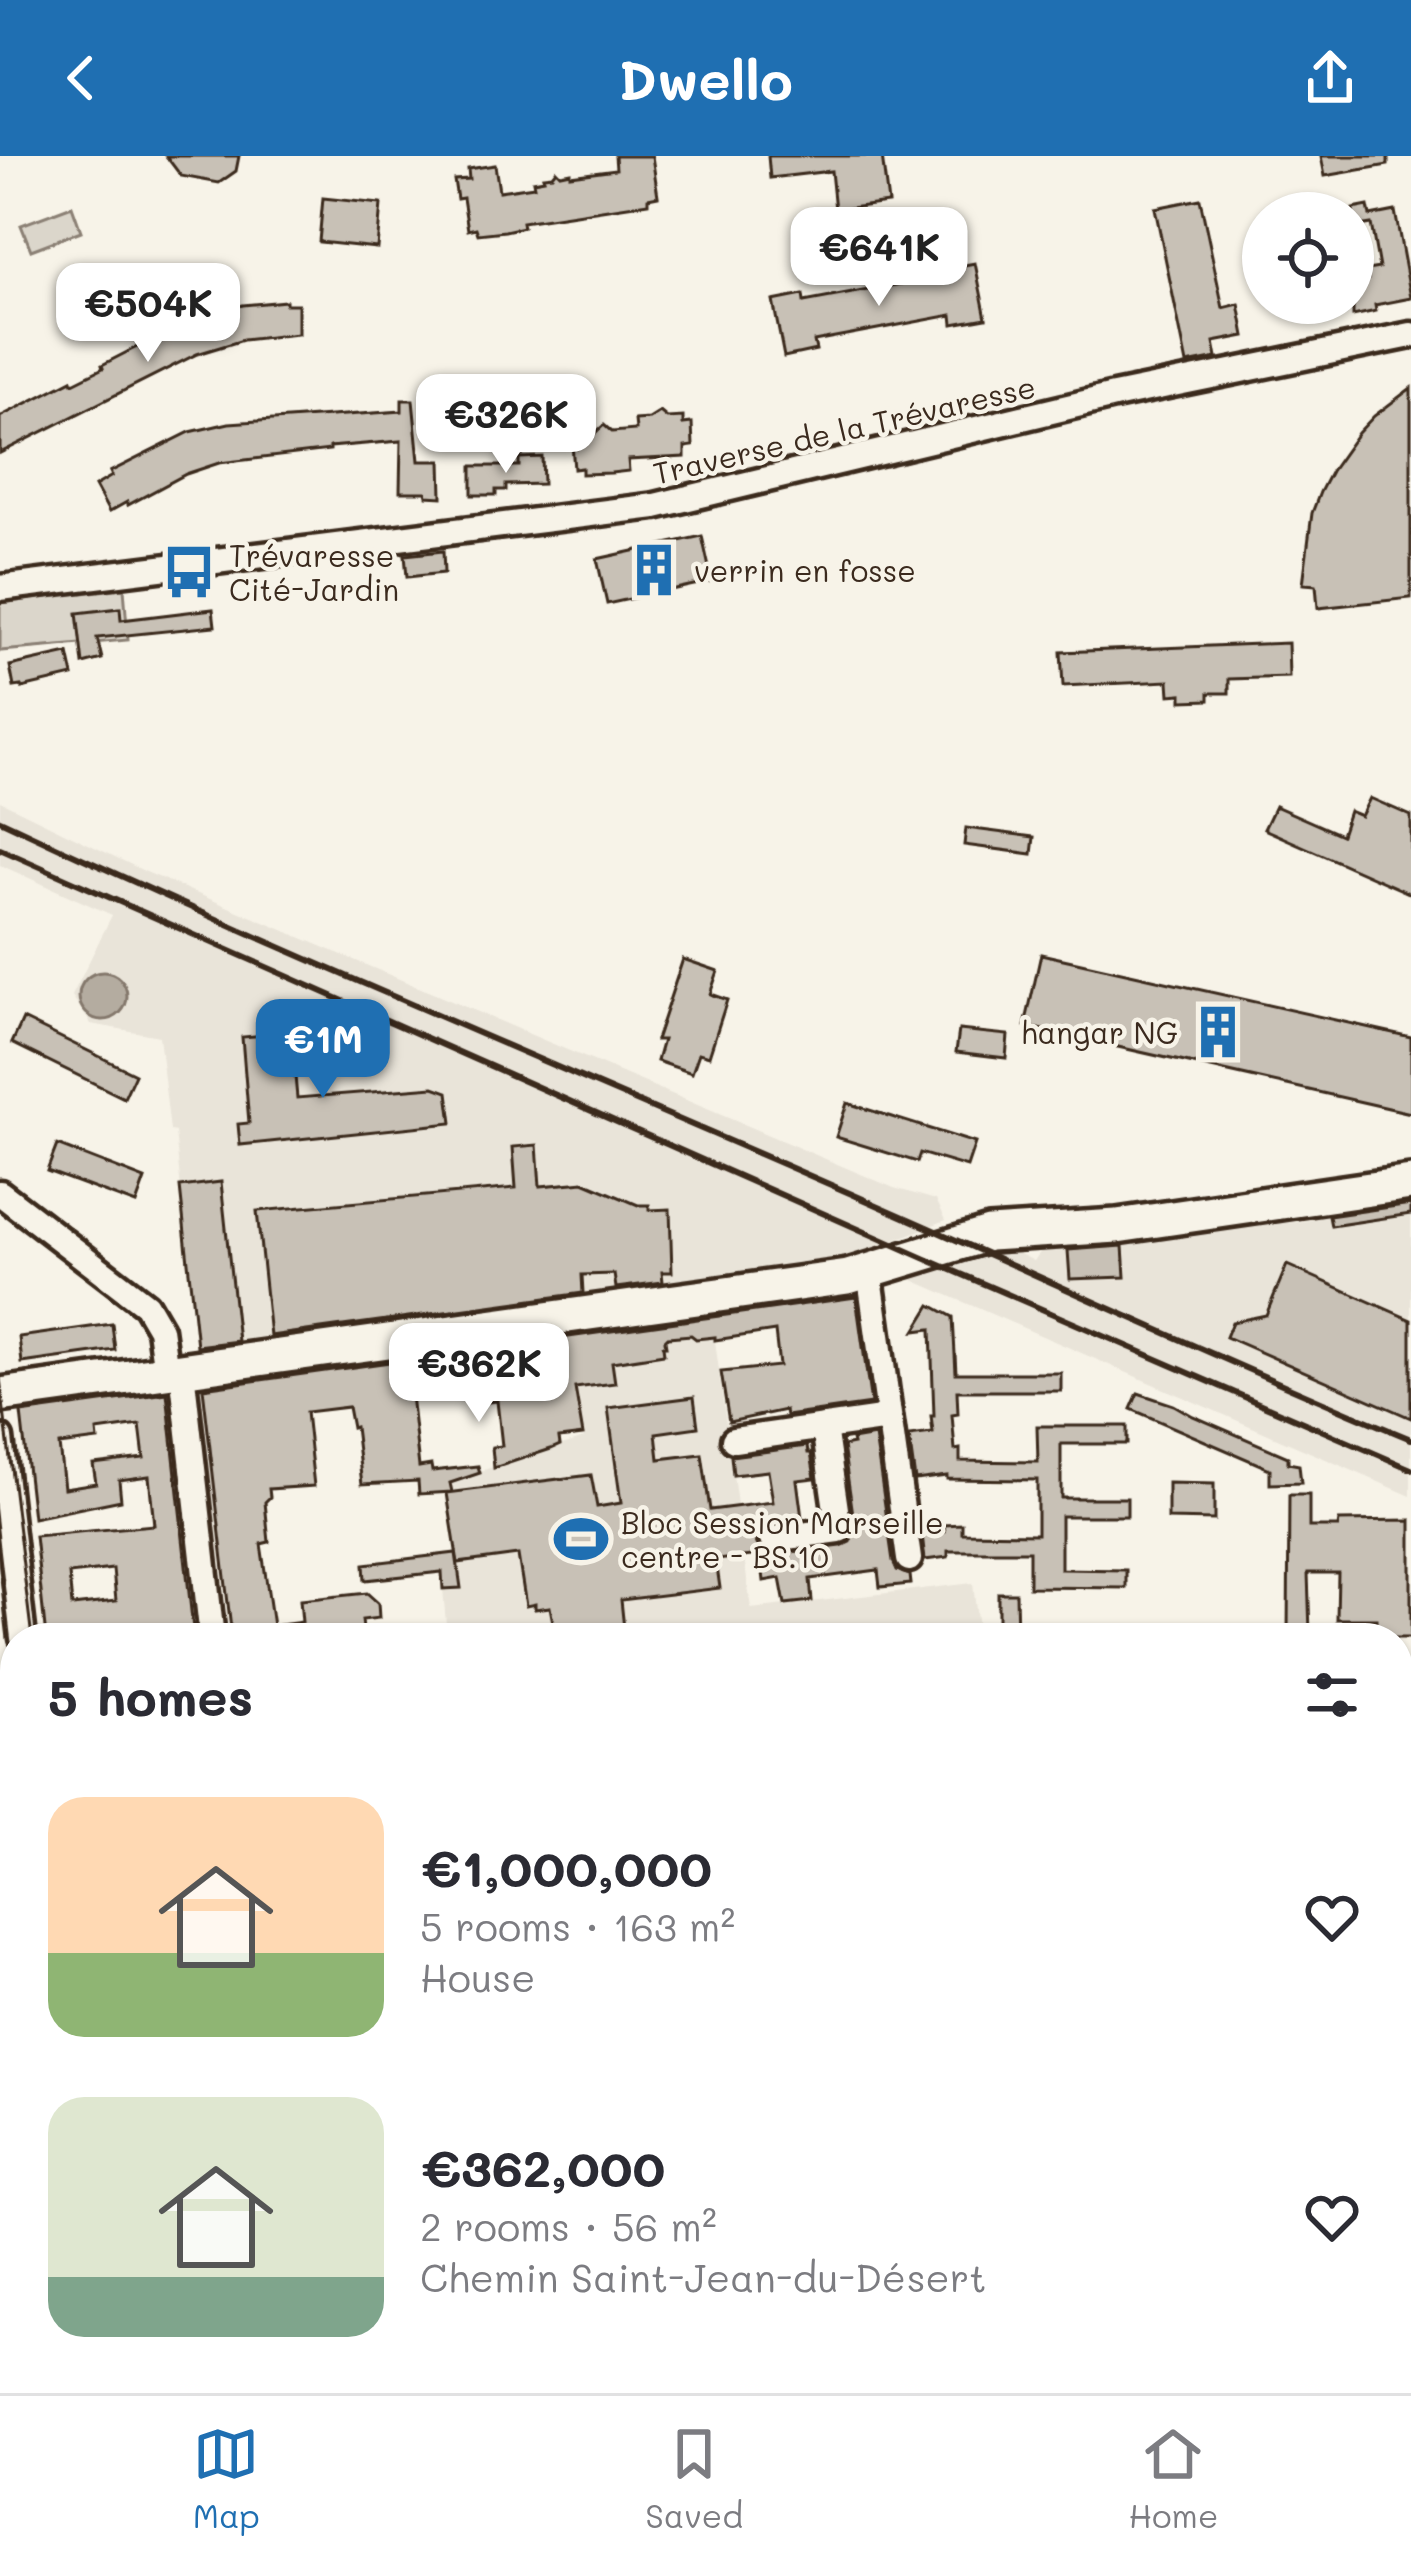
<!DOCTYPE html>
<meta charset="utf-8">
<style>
body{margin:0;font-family:Mali,sans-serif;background:#f7f7f7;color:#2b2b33;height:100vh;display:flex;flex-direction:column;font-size:45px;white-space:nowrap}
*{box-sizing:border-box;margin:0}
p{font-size:39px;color:#7c7c81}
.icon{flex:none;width:66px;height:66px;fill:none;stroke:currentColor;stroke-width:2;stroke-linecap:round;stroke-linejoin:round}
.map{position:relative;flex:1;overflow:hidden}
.sheet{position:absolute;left:0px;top:1467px;width:1413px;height:771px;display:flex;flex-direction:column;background:#fff;border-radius:48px 48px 0 0;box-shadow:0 3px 9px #0004}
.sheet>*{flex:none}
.tools{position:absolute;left:1242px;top:36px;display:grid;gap:24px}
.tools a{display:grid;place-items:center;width:132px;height:132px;border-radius:50%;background:#fff;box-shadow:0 3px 9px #0004;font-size:60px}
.price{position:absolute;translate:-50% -102px;padding:0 27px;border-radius:24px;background:#fff;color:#222;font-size:39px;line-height:78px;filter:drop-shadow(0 3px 6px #0008)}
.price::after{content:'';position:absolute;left:50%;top:72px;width:36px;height:27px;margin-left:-18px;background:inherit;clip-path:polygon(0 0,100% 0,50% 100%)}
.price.on{background:#1f6fb2;color:#fff}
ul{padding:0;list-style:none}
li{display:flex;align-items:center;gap:36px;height:300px;padding:0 48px}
li span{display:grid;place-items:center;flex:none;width:336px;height:240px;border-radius:36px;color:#555}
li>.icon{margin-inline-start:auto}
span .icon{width:144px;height:144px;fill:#fffc;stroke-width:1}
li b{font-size:51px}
h2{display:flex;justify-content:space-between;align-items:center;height:144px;padding:0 48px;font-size:51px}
header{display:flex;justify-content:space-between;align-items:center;height:156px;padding:0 48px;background:#1f6fb2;color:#fff;font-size:54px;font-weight:700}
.tabs{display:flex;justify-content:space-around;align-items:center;height:168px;border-top:3px solid #e1e1e2;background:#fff;font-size:33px;color:#7c7c81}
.tabs a{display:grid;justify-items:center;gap:6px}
.tabs .on{color:#1f6fb2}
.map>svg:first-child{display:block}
.built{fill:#e9e4d9}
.green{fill:#dbd6cb;stroke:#8b8074;stroke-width:3}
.water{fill:#b4aca0;stroke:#84786c;stroke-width:3}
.building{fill:#c8c1b6;stroke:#3b2a1e;stroke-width:3;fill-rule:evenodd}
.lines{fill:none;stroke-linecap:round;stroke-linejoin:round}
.street-casing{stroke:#3b2a1e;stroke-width:33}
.secondary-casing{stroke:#3b2a1e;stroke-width:42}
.street{stroke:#f7f3e8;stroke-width:24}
.secondary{stroke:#f7f3e8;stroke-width:33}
.tram{stroke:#3b2a1e;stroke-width:3}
.rail{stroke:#3b2a1e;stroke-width:6}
.labels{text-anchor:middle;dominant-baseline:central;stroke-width:9;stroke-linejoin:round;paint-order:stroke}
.street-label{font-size:30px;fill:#3b2a1e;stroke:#f7f3e8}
.poi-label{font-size:30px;fill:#3b2a1e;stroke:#f7f3e8;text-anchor:start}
</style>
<header><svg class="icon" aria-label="back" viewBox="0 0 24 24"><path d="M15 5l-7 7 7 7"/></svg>Dwello<svg class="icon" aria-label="share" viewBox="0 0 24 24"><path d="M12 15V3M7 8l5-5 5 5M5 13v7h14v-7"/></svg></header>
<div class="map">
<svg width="1411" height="2237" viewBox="0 0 1411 2237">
<rect width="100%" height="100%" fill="#f7f3e8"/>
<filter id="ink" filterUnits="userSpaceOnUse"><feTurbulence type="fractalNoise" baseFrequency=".00833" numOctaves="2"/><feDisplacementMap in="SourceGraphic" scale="24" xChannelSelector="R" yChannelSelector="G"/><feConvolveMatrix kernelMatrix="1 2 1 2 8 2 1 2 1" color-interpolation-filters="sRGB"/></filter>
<g filter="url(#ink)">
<g class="built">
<path d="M0,645L146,716L894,1032L936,1044L946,1064L835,1107L198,1195L175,976L170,975L159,880L91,868L72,840L112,759L0,709Z"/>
<path d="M1411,1037V1340L906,1121L992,1084L1034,1105L1046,1088L1273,1059L1284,1067L1298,1066L1310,1064L1318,1054Z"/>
<path d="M711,1155L751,1453L973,1427L979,1482H434L447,1480L443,1433L461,1431L446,1326L584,1282L563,1175Z"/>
<path d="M1398,1665L1411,1666V1915L1398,1912Z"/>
</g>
<g class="green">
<path d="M72,50L81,75L31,94L21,69Z"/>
<path d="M124,432L128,484L0,495V447Z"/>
<path d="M1398,1981L1411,1984V2237H0V2121L15,2120V2223H1398Z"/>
</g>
<circle class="water" cx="103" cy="840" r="24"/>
<g class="building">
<path d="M166,0H239L236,15L219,27L181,20Z"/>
<path d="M615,0H652L658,40L648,42V47L522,66L523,71L505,75L478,78L476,72L468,74L463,42L457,43L454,24L469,23L468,13L495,9L499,35L534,30L533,25L544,23L543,20L552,19L556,14L560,18L570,16V19L616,13Z"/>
<path d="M768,0H882L888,47L835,54L831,15L770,22Z"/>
<path d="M1321,0H1388V9L1325,20Z"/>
<path d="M323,42L381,48L377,92L319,86Z"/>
<path d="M1200,43L1223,152L1239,148L1245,180L1214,186L1217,202L1187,208L1155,52Z"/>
<path d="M1368,50L1370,60L1395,55L1411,142L1375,149L1376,155L1353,160V126L1368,123L1367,114L1379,112L1371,68L1353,71V53Z"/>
<path d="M975,107L986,162L953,168L952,159L814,185L816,194L784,201L773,145L803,139L804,146L949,119L948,112Z"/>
<path d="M286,145V148H298V178L243,184L197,198L0,297V261L72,224L73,227L103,212L102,209L131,194L209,157L243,149Z"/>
<path d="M1411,232V442L1318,452L1316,429L1303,428L1312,357L1320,336L1331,315L1358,277L1374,260Z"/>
<path d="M402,244H413L419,305H441L442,341L427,340L426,336H400L401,285L330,291V294L219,307L186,318L128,349L127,346L109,356L95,330L112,320L110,316L190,276L229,267L402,255Z"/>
<path d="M660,256L667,262L683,261V268L692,267L693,290L685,291V301L628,304L629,315L611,317L582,318V312L574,313L572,288L580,287V277H595L604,269L612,276L636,274L635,264L649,263Z"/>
<path d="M542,301L543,328L506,329V334H496V339H472V310H519V302Z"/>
<path d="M702,380L712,425L607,448L597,403Z"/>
<path d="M443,395L444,417L407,421L405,399Z"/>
<path d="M120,452L121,464L213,453L215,470L97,482L102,503L83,508L77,457Z"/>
<path d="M1288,487L1289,521L1229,523V537H1209V544L1182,545V538L1170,539L1169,525L1063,530L1061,496Z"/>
<path d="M68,497L73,520L22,532L21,530L14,531L10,510Z"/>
<path d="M1370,642L1411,660V738L1264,673L1275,650L1341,679L1349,655L1361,660Z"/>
<path d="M966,672L1034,681L1032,698L964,689Z"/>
<path d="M1041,798L1411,881V957L1025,870Z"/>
<path d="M683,803L718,815L710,838L727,844L709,900L699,897L692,917L657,905L663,884H656Z"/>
<path d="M23,863L135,918L124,942L12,887Z"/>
<path d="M959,874L1008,879L1006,902L956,896Z"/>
<path d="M291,877L297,942L434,931L448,936L452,967L240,989L238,968L249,967L242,881Z"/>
<path d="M847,947L975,987L967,1011L920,997L917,1006L836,981Z"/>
<path d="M57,989L145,1023L136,1048L47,1015Z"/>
<path d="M537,989L540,1030L584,1026L638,1049H649V1054L670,1053L672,1116H662L663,1126L616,1132L614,1118L582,1119L583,1137L270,1180L257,1055L516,1032L513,991Z"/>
<path d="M221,1026L238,1185L197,1190L180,1031Z"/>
<path d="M1411,1048V1058L1331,1070L1329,1060Z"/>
<path d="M1123,1090L1125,1121L1070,1123L1068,1094Z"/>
<path d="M1287,1109L1411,1164V1262L1226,1181L1232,1166L1266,1159Z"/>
<path d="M856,1141L871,1248L786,1260L785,1254L729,1266L721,1216L779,1210L775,1175L715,1184V1181L696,1183L691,1179L668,1181L665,1184L666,1190H663L664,1198L612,1206L615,1227L575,1232L583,1279L559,1282L560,1289L551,1293L494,1312L492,1291L502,1290L497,1245L487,1246L486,1235L463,1237L460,1222L410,1230L419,1311L431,1309L432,1315L478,1310L480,1317L450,1327L452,1336L419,1338L418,1325L362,1328L355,1271L352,1272L348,1251L306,1256L314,1330L269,1333L270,1341L265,1346L269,1386L261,1388L273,1470L302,1466L300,1444L367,1437L378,1447L379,1462L362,1464L364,1482H232L203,1232Z"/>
<path d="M931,1149L953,1161L956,1217H1061V1235H957L958,1258L952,1259L955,1294L960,1293V1305L1038,1306L1037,1270H1127V1288H1061V1342H1127V1360H1061V1413L1126,1414V1432L1029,1431V1395H948V1401L925,1404L922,1378L945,1376L944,1369L962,1368V1377L1037,1378V1324L947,1323V1320L915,1324L909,1280L933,1277L931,1260H934L931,1173L915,1175Z"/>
<path d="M112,1168L115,1194L22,1207L19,1181Z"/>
<path d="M167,1237L194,1482H46L35,1380L154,1369L149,1320L119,1324L121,1344L33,1362L21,1257ZM140,1269L144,1302L93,1308L96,1327L64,1332L59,1289L98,1284L97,1275ZM113,1413L116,1445L72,1450L69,1418Z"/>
<path d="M1138,1237L1174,1249L1193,1260L1288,1301V1307L1299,1309L1301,1327L1270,1328V1313L1131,1253Z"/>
<path d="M694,1241L698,1271L656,1277L659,1303L702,1298L710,1354L773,1346L768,1315L733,1319L731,1300L807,1290L808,1297H811L815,1322L797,1324L802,1362L769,1367L757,1376L756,1386L760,1394L767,1399L841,1390L850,1386L855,1372L843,1290L853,1288L852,1284L875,1280L893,1405L897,1414L910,1419L911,1428L880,1431L878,1414L810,1423L812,1445L785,1448L780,1422L764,1425L761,1399L716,1404L720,1432L621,1444L625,1482H556L550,1451L535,1453V1448L526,1450L518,1399L458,1407L447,1337L591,1319L597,1351L621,1347L608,1252Z"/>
<path d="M1168,1327L1214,1328V1364L1168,1363Z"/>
<path d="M1289,1339H1309V1371H1338L1339,1365L1411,1364V1482H1376V1463H1337L1338,1417H1308L1310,1477H1308V1482H1288Z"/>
<path d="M456,1397L461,1432L443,1433L442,1416L365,1424L364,1408Z"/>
<path d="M998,1437H1016L1017,1482H998Z"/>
<path d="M15,1552V1618L0,1620V1554Z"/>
<path d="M15,1794V1870H12L15,1948L0,1946V1795Z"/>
</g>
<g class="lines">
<defs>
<g id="street">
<path d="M0,432L655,350L1114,240L1411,179"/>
<path d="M0,1037L146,1149L160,1173L166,1216"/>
<path d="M869,1114L909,1403"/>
<path d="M182,1214L212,1482"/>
<path d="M0,1282L23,1482"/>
<path d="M734,1284L888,1262"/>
<path d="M772,1383L839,1374L824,1271"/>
<path d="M0,1536H15"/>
<path d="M0,1641L15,1639"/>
</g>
<g id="secondary">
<path d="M0,1239L848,1121L989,1078L1117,1070L1411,1027"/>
<path d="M1398,1957L1411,1960"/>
<path d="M0,1966L15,1969"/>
</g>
</defs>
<use href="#street" class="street-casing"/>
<use href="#secondary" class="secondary-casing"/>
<use href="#street" class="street"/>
<use href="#secondary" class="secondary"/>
<g class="tram">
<path d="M0,1222L32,1482"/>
<path d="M1398,1920L1411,1923"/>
</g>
<g class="rail">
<path d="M0,664C276,794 558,910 838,1032C1029,1115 1218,1203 1411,1283"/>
<path d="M0,693L924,1102L1411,1313"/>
</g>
</g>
</g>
<defs>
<symbol id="building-bare" viewBox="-9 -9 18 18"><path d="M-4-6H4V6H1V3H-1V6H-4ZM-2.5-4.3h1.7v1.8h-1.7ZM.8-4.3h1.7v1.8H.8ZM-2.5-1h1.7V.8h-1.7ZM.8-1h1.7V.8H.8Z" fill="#1f6fb2" stroke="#f7f3e8" stroke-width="2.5" paint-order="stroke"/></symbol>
<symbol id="bus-bare" viewBox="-9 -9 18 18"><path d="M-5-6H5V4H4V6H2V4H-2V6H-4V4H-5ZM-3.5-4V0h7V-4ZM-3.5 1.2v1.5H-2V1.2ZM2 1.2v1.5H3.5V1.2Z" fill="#1f6fb2" stroke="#f7f3e8" stroke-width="2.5" paint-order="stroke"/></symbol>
<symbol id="stadium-bare" viewBox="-9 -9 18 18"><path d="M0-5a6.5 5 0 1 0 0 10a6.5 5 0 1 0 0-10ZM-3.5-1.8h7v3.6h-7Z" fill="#1f6fb2" stroke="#f7f3e8" stroke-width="2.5" paint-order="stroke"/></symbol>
</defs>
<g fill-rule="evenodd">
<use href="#building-bare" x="616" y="376" width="76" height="76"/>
<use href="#bus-bare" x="151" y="378" width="76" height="76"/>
<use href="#building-bare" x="1180" y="838" width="76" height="76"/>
<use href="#stadium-bare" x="543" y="1345" width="76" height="76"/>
</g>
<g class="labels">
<g class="street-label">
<text transform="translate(844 273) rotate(-13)">Traverse de la Trévaresse</text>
</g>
<g class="poi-label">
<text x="229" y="399">Trévaresse<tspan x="229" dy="34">Cité-Jardin</tspan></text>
<text x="694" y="414">verrin en fosse</text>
<text x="1178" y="876" text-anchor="end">hangar NG</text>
<text x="621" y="1366">Bloc Session Marseille<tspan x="621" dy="34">centre - BS.10</tspan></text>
</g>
</g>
</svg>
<div class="tools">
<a><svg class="icon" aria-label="locate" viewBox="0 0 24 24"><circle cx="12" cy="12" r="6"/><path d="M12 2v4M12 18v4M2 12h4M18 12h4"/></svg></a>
</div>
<b class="price" style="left:879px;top:153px">€641K</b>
<b class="price" style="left:148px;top:209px">€504K</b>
<b class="price" style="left:506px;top:320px">€326K</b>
<b class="price on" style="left:323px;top:945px">€1M</b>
<b class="price" style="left:479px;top:1269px">€362K</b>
<section class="sheet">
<h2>5 homes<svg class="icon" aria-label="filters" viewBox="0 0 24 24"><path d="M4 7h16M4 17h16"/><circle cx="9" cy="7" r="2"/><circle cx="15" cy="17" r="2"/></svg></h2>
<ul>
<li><span style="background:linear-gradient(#ffd9b3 65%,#8fb573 0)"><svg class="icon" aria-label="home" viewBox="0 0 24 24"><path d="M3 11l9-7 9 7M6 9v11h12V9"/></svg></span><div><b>€1,000,000</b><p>5 rooms · 163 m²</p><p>House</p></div><svg class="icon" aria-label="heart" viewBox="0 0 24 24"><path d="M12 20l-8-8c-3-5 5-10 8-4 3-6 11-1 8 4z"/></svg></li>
<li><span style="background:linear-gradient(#dfe7d0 75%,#7fa58c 0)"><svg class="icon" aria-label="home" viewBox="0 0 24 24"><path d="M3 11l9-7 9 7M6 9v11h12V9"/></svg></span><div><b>€362,000</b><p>2 rooms · 56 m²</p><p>Chemin Saint-Jean-du-Désert</p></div><svg class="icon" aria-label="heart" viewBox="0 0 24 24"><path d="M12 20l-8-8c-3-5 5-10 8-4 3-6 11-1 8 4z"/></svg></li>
</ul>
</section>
</div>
<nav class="tabs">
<a class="on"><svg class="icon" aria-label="map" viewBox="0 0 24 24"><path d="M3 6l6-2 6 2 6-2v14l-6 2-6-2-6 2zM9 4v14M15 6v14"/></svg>Map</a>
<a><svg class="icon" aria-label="saved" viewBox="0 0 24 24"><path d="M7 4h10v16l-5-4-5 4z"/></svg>Saved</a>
<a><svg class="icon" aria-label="home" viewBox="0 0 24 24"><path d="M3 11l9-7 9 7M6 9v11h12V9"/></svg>Home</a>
</nav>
